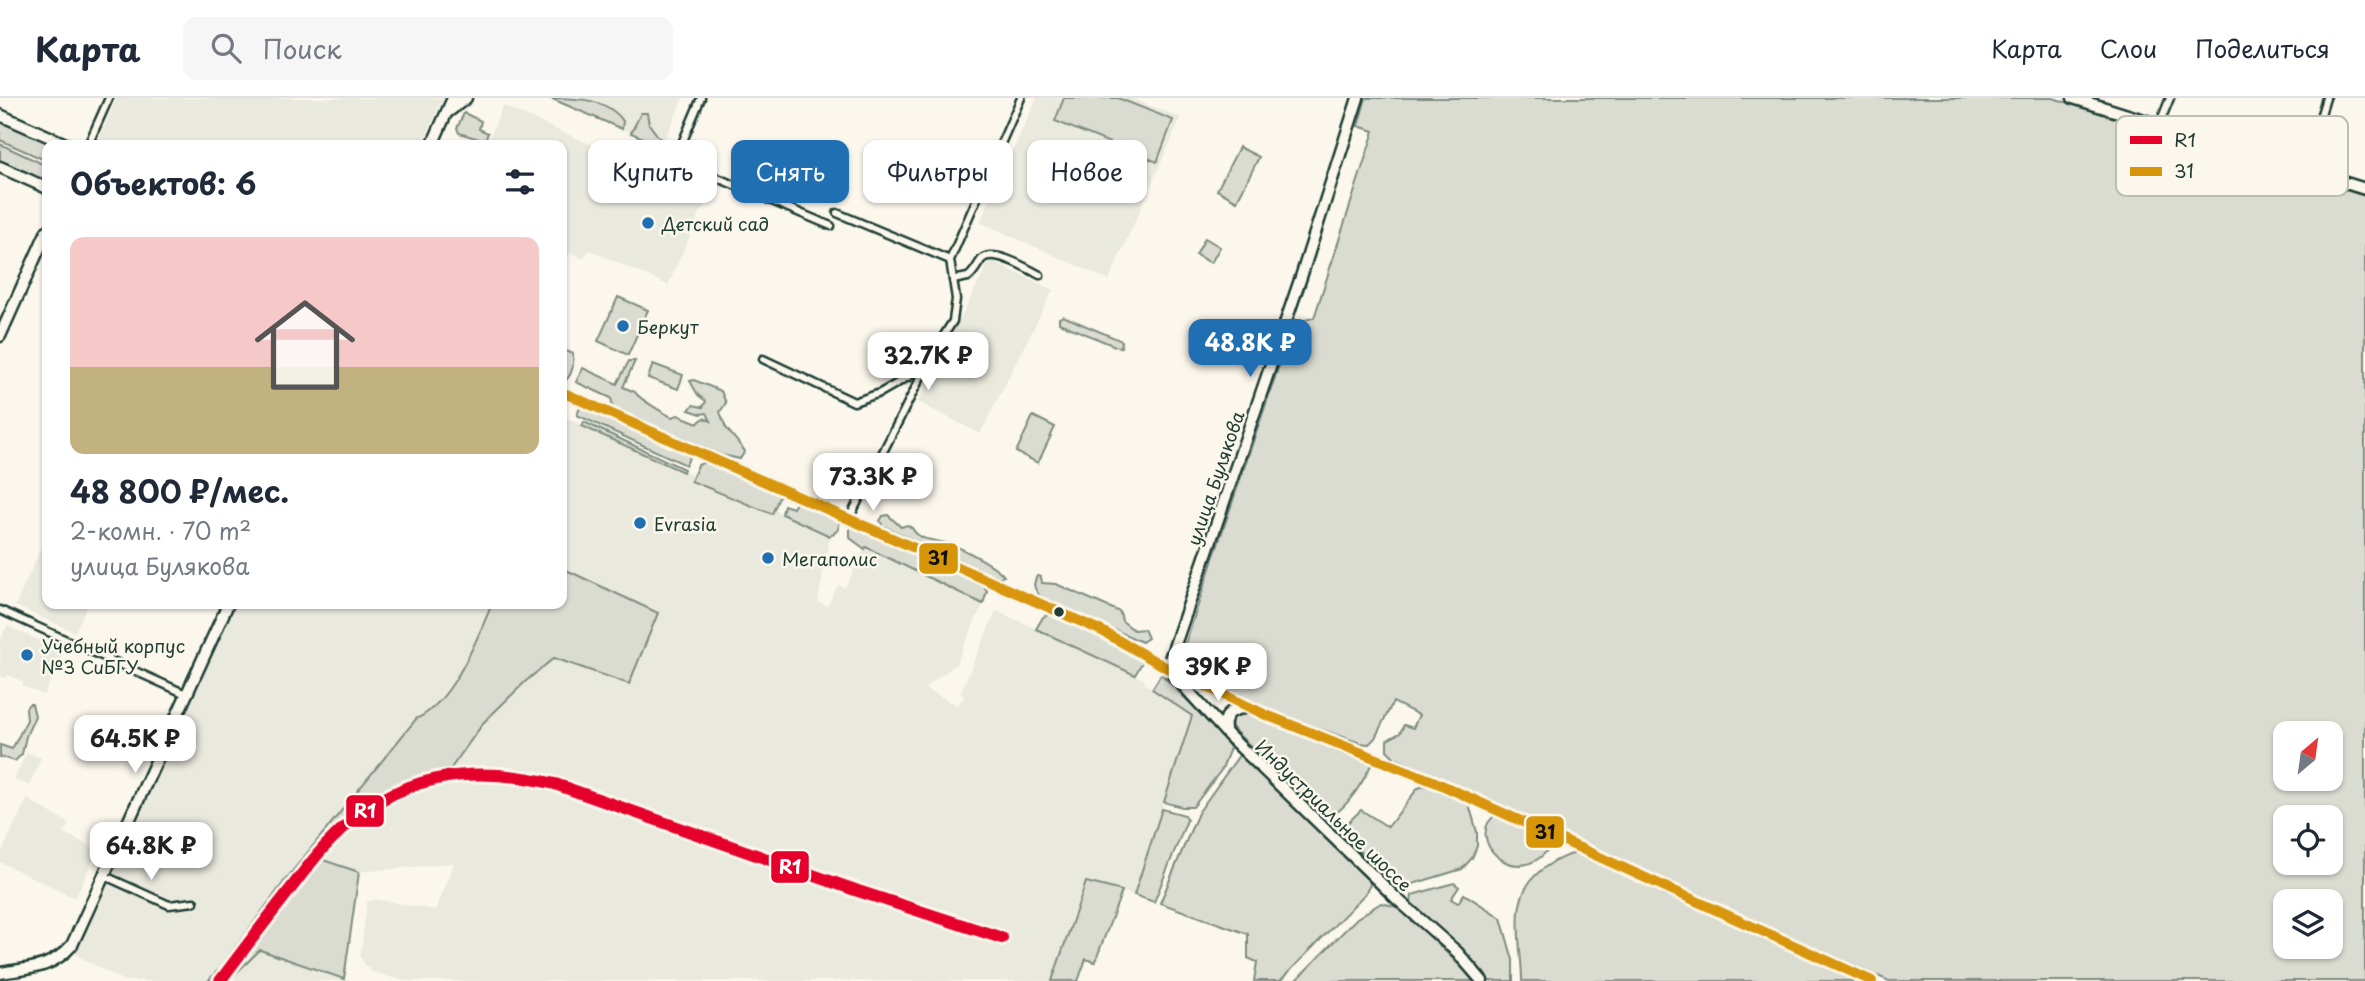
<!DOCTYPE html>
<html lang="ru">
<meta charset="utf-8">
<style>
body{margin:0;font-family:"Playpen Sans",sans-serif;background:#f6f6f7;color:#1f2937;height:100vh;display:flex;flex-direction:column;font-size:26px;white-space:nowrap}
*{box-sizing:border-box;margin:0}
p{font-size:23px;color:#747a83}
.icon{flex:none;width:38px;height:38px;fill:none;stroke:currentColor;stroke-width:2;stroke-linecap:round;stroke-linejoin:round}
.map{position:relative;flex:1;overflow:hidden}
.side{position:absolute;left:42px;top:42px;width:525px;height:469px;display:flex;flex-direction:column;background:#fff;border-radius:14px;box-shadow:0 2px 5px #0004}
.side>*{flex:none}
.guide{position:absolute;left:588px;top:42px;width:665px;height:63px;display:flex;gap:14px}
.needle{width:46px;rotate:29deg}
.tools{position:absolute;left:2273px;top:623px;display:grid;gap:14px}
.tools a{display:grid;place-items:center;width:70px;height:70px;border-radius:14px;background:#fff;box-shadow:0 2px 5px #0004;font-size:35px}
.price{position:absolute;translate:-50% -60px;padding:0 16px;border-radius:14px;background:#fff;color:#222;font-size:23px;line-height:46px;filter:drop-shadow(0 2px 4px #0008)}
.price::after{content:'';position:absolute;left:50%;top:42px;width:21px;height:16px;margin-left:-10px;background:inherit;clip-path:polygon(0 0,100% 0,50% 100%)}
.price.selected{background:#1f6fb2;color:#fff}
ul{padding:0;list-style:none}
li{display:grid;align-content:center;gap:14px;height:371px;padding:0 28px}
li+li{border-top:2px solid #e0e1e3}
li span{display:grid;place-items:center;height:217px;border-radius:14px;color:#555}
li>.icon{margin-inline-start:auto}
span .icon{width:126px;height:126px;fill:#fffc;stroke-width:1}
li b{font-size:30px}
h2{display:flex;justify-content:space-between;align-items:center;height:84px;padding:0 28px;font-size:30px}
.tag{padding:0 24px;border-radius:14px;background:#fff;box-shadow:0 2px 5px #0004;font-size:24px;line-height:63px}
.tag.selected{background:#1f6fb2;color:#fff}
header{display:flex;align-items:center;gap:42px;box-sizing:border-box;height:98px;padding:0 35px;background:#fff;border-bottom:2px solid #e0e1e3}
header strong{font-size:33px}
nav{display:flex;gap:38px;margin-inline-start:auto;font-size:24px}
.search{width:490px;height:63px;background:#f6f6f7;display:flex;align-items:center;gap:18px;box-sizing:border-box;padding:0 24px;border-radius:14px;color:#747a83;font-size:26px}
.map>svg:first-child{display:block}
.built{fill:#eae9de}
.green{fill:#dbdcd1;stroke:#7d8c82;stroke-width:2;fill-rule:evenodd}
.lines{fill:none;stroke-linecap:round;stroke-linejoin:round}
.street-casing{stroke:#1f3d34;stroke-width:11}
.secondary-casing{stroke:#1f3d34;stroke-width:15}
.street{stroke:#fbf7ec;stroke-width:6}
.secondary{stroke:#fbf7ec;stroke-width:10}
.bus-1-casing{stroke:#fbf7ec;stroke-width:16}
.bus-1{stroke:#d79608;stroke-width:10}
.rail-1-casing{stroke:#fbf7ec;stroke-width:18}
.rail-1{stroke:#e4002b;stroke-width:12}
.poi-dot{fill:#1f6fb2;stroke:#fbf7ec;stroke-width:2.5}
.bus-dot{fill:#1f3d34;stroke:#fbf7ec;stroke-width:2.5}
.labels{text-anchor:middle;dominant-baseline:central;stroke-width:5;stroke-linejoin:round;paint-order:stroke}
.poi-label{font-size:18px;fill:#1f3d34;stroke:#fbf7ec;text-anchor:start}
.street-label{font-size:18px;fill:#1f3d34;stroke:#fbf7ec}
.key{fill:#fbf7ec;stroke:#b9bfb5;stroke-width:2}
.key-label{font-size:19px;fill:#1f3d34}
.line-badge{stroke:#fbf7ec;stroke-width:2.5}
.badge-label{font-size:19px;text-anchor:middle;font-weight:bold;fill:#fff}
.pale-badge-label{font-size:19px;text-anchor:middle;font-weight:bold;fill:#111}
</style>
<header>
<strong>Карта</strong>
<div class="search"><svg class="icon" aria-label="search" viewBox="0 0 24 24"><circle cx="10" cy="10" r="6"/><path d="M15 15l6 6"/></svg>Поиск</div>
<nav><a>Карта</a><a>Слои</a><a>Поделиться</a></nav>
</header>
<div class="map">
<svg width="2365" height="883" viewBox="0 0 2365 883">
<rect width="100%" height="100%" fill="#fbf7ec"/>
<filter id="ink" filterUnits="userSpaceOnUse"><feTurbulence type="fractalNoise" baseFrequency=".0143" numOctaves="2"/><feDisplacementMap in="SourceGraphic" scale="14" xChannelSelector="R" yChannelSelector="G"/><feConvolveMatrix kernelMatrix="1 2 1 2 8 2 1 2 1" color-interpolation-filters="sRGB"/></filter>
<g filter="url(#ink)">
<g class="built">
<path d="M117,0H443L422,47H96Z"/>
<path d="M549,0H683L662,48Z"/>
<path d="M1037,0H1130L1181,20L1109,182L980,124Z"/>
<path d="M503,8L708,98L668,187L589,152L583,161L570,154L562,173V47H486Z"/>
<path d="M990,162L1053,192L980,336L918,304Z"/>
<path d="M562,318L692,377L691,383L772,416L774,412L830,438L818,504L827,508L838,487L845,490L865,449L983,506L956,566L925,590L957,607L965,599L960,595L996,513L1073,547L1145,582L1144,585L1192,618L1134,797L1086,784L1052,883H404L370,873L360,860L367,804L376,801L435,812L454,765L359,774L323,762L367,705L409,684L449,673L484,624L526,583L554,560L629,586L658,515L562,470Z"/>
<path d="M47,436V506H88L75,534L15,508Z"/>
<path d="M235,506H492L467,564L429,615L416,621L286,781L219,871L208,883H124L76,857Z"/>
<path d="M7,528L64,553L44,597L22,588L23,584L8,577L6,581L0,578V543Z"/>
<path d="M27,654L41,660L29,688L14,681Z"/>
<path d="M27,701L69,725L64,735L98,752L75,800L0,764V757Z"/>
<path d="M260,852L350,883H236L234,878Z"/>
</g>
<g class="green">
<path d="M550,0C576,0 607,0 623,23L622,31Z"/>
<path d="M1064,0H1118L1173,22L1157,64L1055,23Z"/>
<path d="M1366,0H2053L2365,98V883H1889L1395,660L1387,652V642L1400,635L1404,627L1413,630L1419,617L1393,604L1375,640L1369,646L1360,645C1305,624 1227,603 1182,565L1185,547L1213,461L1294,224L1314,220L1374,33L1358,28ZM2331,635V681H2286V635ZM2286,719H2331V765H2286ZM2286,803H2331V849H2286Z"/>
<path d="M464,15L481,23L479,31L488,35L483,47H480L482,42L459,35L457,30Z"/>
<path d="M641,15H647L649,26L663,45L653,44L631,35Z"/>
<path d="M0,23L53,47H47V63L0,42Z"/>
<path d="M0,46L47,68V84L0,63Z"/>
<path d="M1239,49L1259,59L1237,103L1217,92Z"/>
<path d="M1205,140L1220,149L1211,165L1196,157Z"/>
<path d="M618,199L648,212L628,257L598,243Z"/>
<path d="M1063,218L1122,243L1121,249L1115,248L1059,225V220Z"/>
<path d="M562,251L573,256C574,269 572,278 562,286Z"/>
<path d="M629,263H635L623,289L635,294C638,300 665,316 672,319L678,317L698,325L704,320L711,323L707,315L701,316L689,312L693,307L703,309L706,303L698,297L690,283L694,282L721,293L726,305L720,314L726,330L745,353L740,361L722,357L613,311L611,300L576,284L583,270L617,286Z"/>
<path d="M653,266L683,277L678,291L648,280Z"/>
<path d="M581,307L690,357L686,367L577,317Z"/>
<path d="M1033,318L1055,329L1038,365L1016,354Z"/>
<path d="M584,324L684,371L683,374L582,328Z"/>
<path d="M705,364L780,397L772,416L691,383L698,367Z"/>
<path d="M797,403L840,422L838,432L830,438L782,416L784,407L793,410Z"/>
<path d="M888,417L901,429L907,427L912,430C920,445 938,441 952,447C965,452 997,468 1004,478L999,480L883,428L880,423L883,418Z"/>
<path d="M855,428L982,486L987,493L983,506L866,449L865,451L850,440V429Z"/>
<path d="M562,470L658,515L629,586L554,560L526,583L484,624L449,673L409,684L368,705L323,762L359,774L344,881L260,852L228,883H208L219,871L286,781L416,621C452,605 477,541 492,506H562Z"/>
<path d="M1037,478L1041,479L1042,485L1056,486L1120,514L1122,523L1134,532L1144,531L1148,540L1142,544L1041,499C1034,491 1032,487 1037,478Z"/>
<path d="M1051,516L1095,536L1143,563L1135,577L1036,531L1043,519Z"/>
<path d="M1161,576L1226,641L1230,650L1222,671L1193,709H1182L1164,704L1192,618L1152,591Z"/>
<path d="M29,606H32L35,618L26,638L22,656L15,663L0,659V647L12,651L27,622L26,610Z"/>
<path d="M1246,613L1368,660L1371,667C1364,682 1341,722 1323,718L1236,634L1228,623L1233,615Z"/>
<path d="M1240,656L1369,779L1370,787L1364,797L1280,883H1254L1257,864L1248,860V836L1160,805L1198,715Z"/>
<path d="M1426,688L1437,689L1468,703L1477,734V748L1472,760L1462,771L1403,789L1394,787L1339,733L1361,712L1388,729L1418,690Z"/>
<path d="M1162,711L1185,717L1187,722L1154,804L1134,797Z"/>
<path d="M1497,716L1548,739L1551,748C1515,797 1462,738 1497,716Z"/>
<path d="M1579,755L1862,883H1522C1522,842 1505,798 1544,770C1555,762 1567,756 1579,755Z"/>
<path d="M1086,784L1122,793L1095,864L1086,861L1078,883H1052Z"/>
<path d="M1454,785L1459,789L1451,801L1458,805L1464,796L1501,820L1513,862V883H1489L1411,805L1412,797Z"/>
<path d="M1381,805L1402,810L1475,883H1295L1357,820Z"/>
</g>
<g class="lines">
<defs>
<g id="street">
<path d="M701,0L675,62L831,128"/>
<path d="M2159,27L2170,0"/>
<path d="M88,47L109,0"/>
<path d="M2304,71L2326,0"/>
<path d="M837,115L950,162"/>
<path d="M953,182L968,179C975,174 977,167 982,161C994,150 1028,171 1040,177"/>
<path d="M763,261L854,304L880,295L908,279L934,253L953,223L956,201L950,162L1021,0"/>
<path d="M849,421L930,261"/>
<path d="M0,512L188,597"/>
<path d="M105,778L169,807L194,804"/>
</g>
<g id="secondary">
<path d="M2073,0L2365,91"/>
<path d="M449,13L466,0"/>
<path d="M0,17L68,47"/>
<path d="M432,47L453,0"/>
<path d="M0,69L47,90"/>
<path d="M0,238L47,133"/>
<path d="M562,294L1102,533L1167,570L1266,617L1435,684L1872,883"/>
<path d="M1167,570L1301,179L1358,0"/>
<path d="M1170,573L1229,638L1396,800L1457,854L1482,883"/>
<path d="M1225,633C1223,618 1230,611 1245,610"/>
<path d="M0,875C30,870 51,871 72,847L228,506"/>
</g>
</defs>
<use href="#street" class="street-casing"/>
<use href="#secondary" class="secondary-casing"/>
<use href="#street" class="street"/>
<use href="#secondary" class="secondary"/>
<defs>
<path id="bus-1" d="M562,294L1102,533L1167,570L1266,617L1435,684L1872,883"/>
</defs>
<use href="#bus-1" class="bus-1-casing"/>
<use href="#bus-1" class="bus-1"/>
<defs>
<path id="rail-1" d="M220,883C241,855 263,826 285,798C301,778 315,757 333,740C396,675 471,666 555,686L858,793L1002,840"/>
</defs>
<use href="#rail-1" class="rail-1-casing"/>
<use href="#rail-1" class="rail-1"/>
</g>
</g>
<g class="poi-dot">
<circle cx="648" cy="125" r="7"/>
<circle cx="623" cy="228" r="7"/>
<circle cx="640" cy="425" r="7"/>
<circle cx="768" cy="460" r="7"/>
<circle cx="27" cy="557" r="7"/>
</g>
<circle class="bus-dot" cx="1059" cy="514" r="6"/>
<g class="labels">
<g class="poi-label">
<text x="662" y="125">Детский сад</text>
<text x="637" y="228">Беркут</text>
<text x="654" y="425">Evrasia</text>
<text x="782" y="460">Мегаполис</text>
<text x="41" y="547">Учебный корпус<tspan x="41" dy="21">№3 СиБГУ</tspan></text>
</g>
<g class="street-label">
<text transform="translate(1215 380) rotate(-71)">улица Булякова</text>
<text transform="translate(1334 717) rotate(44)">Индустриальное шоссе</text>
</g>
</g>
<rect x="2116" y="18" width="232" height="80" rx="10" class="key"/>
<rect x="2130" y="38" width="32" height="8" fill="#e4002b"/>
<rect x="2130" y="69" width="32" height="9" fill="#d79608"/>
<g class="key-label">
<text x="2174" y="49">R1</text>
<text x="2174" y="80">31</text>
</g>
<g class="line-badge">
<rect x="918" y="444" width="41" height="33" rx="7" fill="#d79608"/>
<rect x="345" y="696" width="40" height="34" rx="7" fill="#e4002b"/>
<rect x="1525" y="717" width="40" height="34" rx="7" fill="#d79608"/>
<rect x="770" y="752" width="40" height="34" rx="7" fill="#e4002b"/>
</g>
<g class="badge-label">
<text x="365" y="720">R1</text>
<text x="790" y="776">R1</text>
</g>
<g class="pale-badge-label">
<text x="938" y="467">31</text>
<text x="1545" y="741">31</text>
</g>
</svg>
<div class="tools">
<a><svg class="needle" viewBox="-14 -14 28 28"><path d="M0-13l5 13h-10z" fill="#e53935"/><path d="M0 13l5-13h-10z" fill="#747a83"/></svg></a>
<a><svg class="icon" aria-label="locate" viewBox="0 0 24 24"><circle cx="12" cy="12" r="6"/><path d="M12 2v4M12 18v4M2 12h4M18 12h4"/></svg></a>
<a><svg class="icon" aria-label="layers" viewBox="0 0 24 24"><path d="M12 4l9 5-9 5-9-5zM3 14l9 5 9-5"/></svg></a>
</div>
<b class="price selected" style="left:1250px;top:281px">48.8K ₽</b>
<b class="price" style="left:928px;top:294px">32.7K ₽</b>
<b class="price" style="left:873px;top:415px">73.3K ₽</b>
<b class="price" style="left:1218px;top:605px">39K ₽</b>
<b class="price" style="left:135px;top:677px">64.5K ₽</b>
<b class="price" style="left:151px;top:784px">64.8K ₽</b>
<div class="guide">
<a class="tag">Купить</a>
<a class="tag selected">Снять</a>
<a class="tag">Фильтры</a>
<a class="tag">Новое</a>
</div>
<section class="side">
<h2>Объектов: 6<svg class="icon" aria-label="filters" viewBox="0 0 24 24"><path d="M4 7h16M4 17h16"/><circle cx="9" cy="7" r="2"/><circle cx="15" cy="17" r="2"/></svg></h2>
<ul>
<li><span style="background:linear-gradient(#f6c9c9 60%,#c2b280 0)"><svg class="icon" aria-label="home" viewBox="0 0 24 24"><path d="M3 11l9-7 9 7M6 9v11h12V9"/></svg></span><div><b>48 800 ₽/мес.</b><p>2-комн. · 70 m²</p><p>улица Булякова</p></div></li>
</ul>
</section>
</div>
